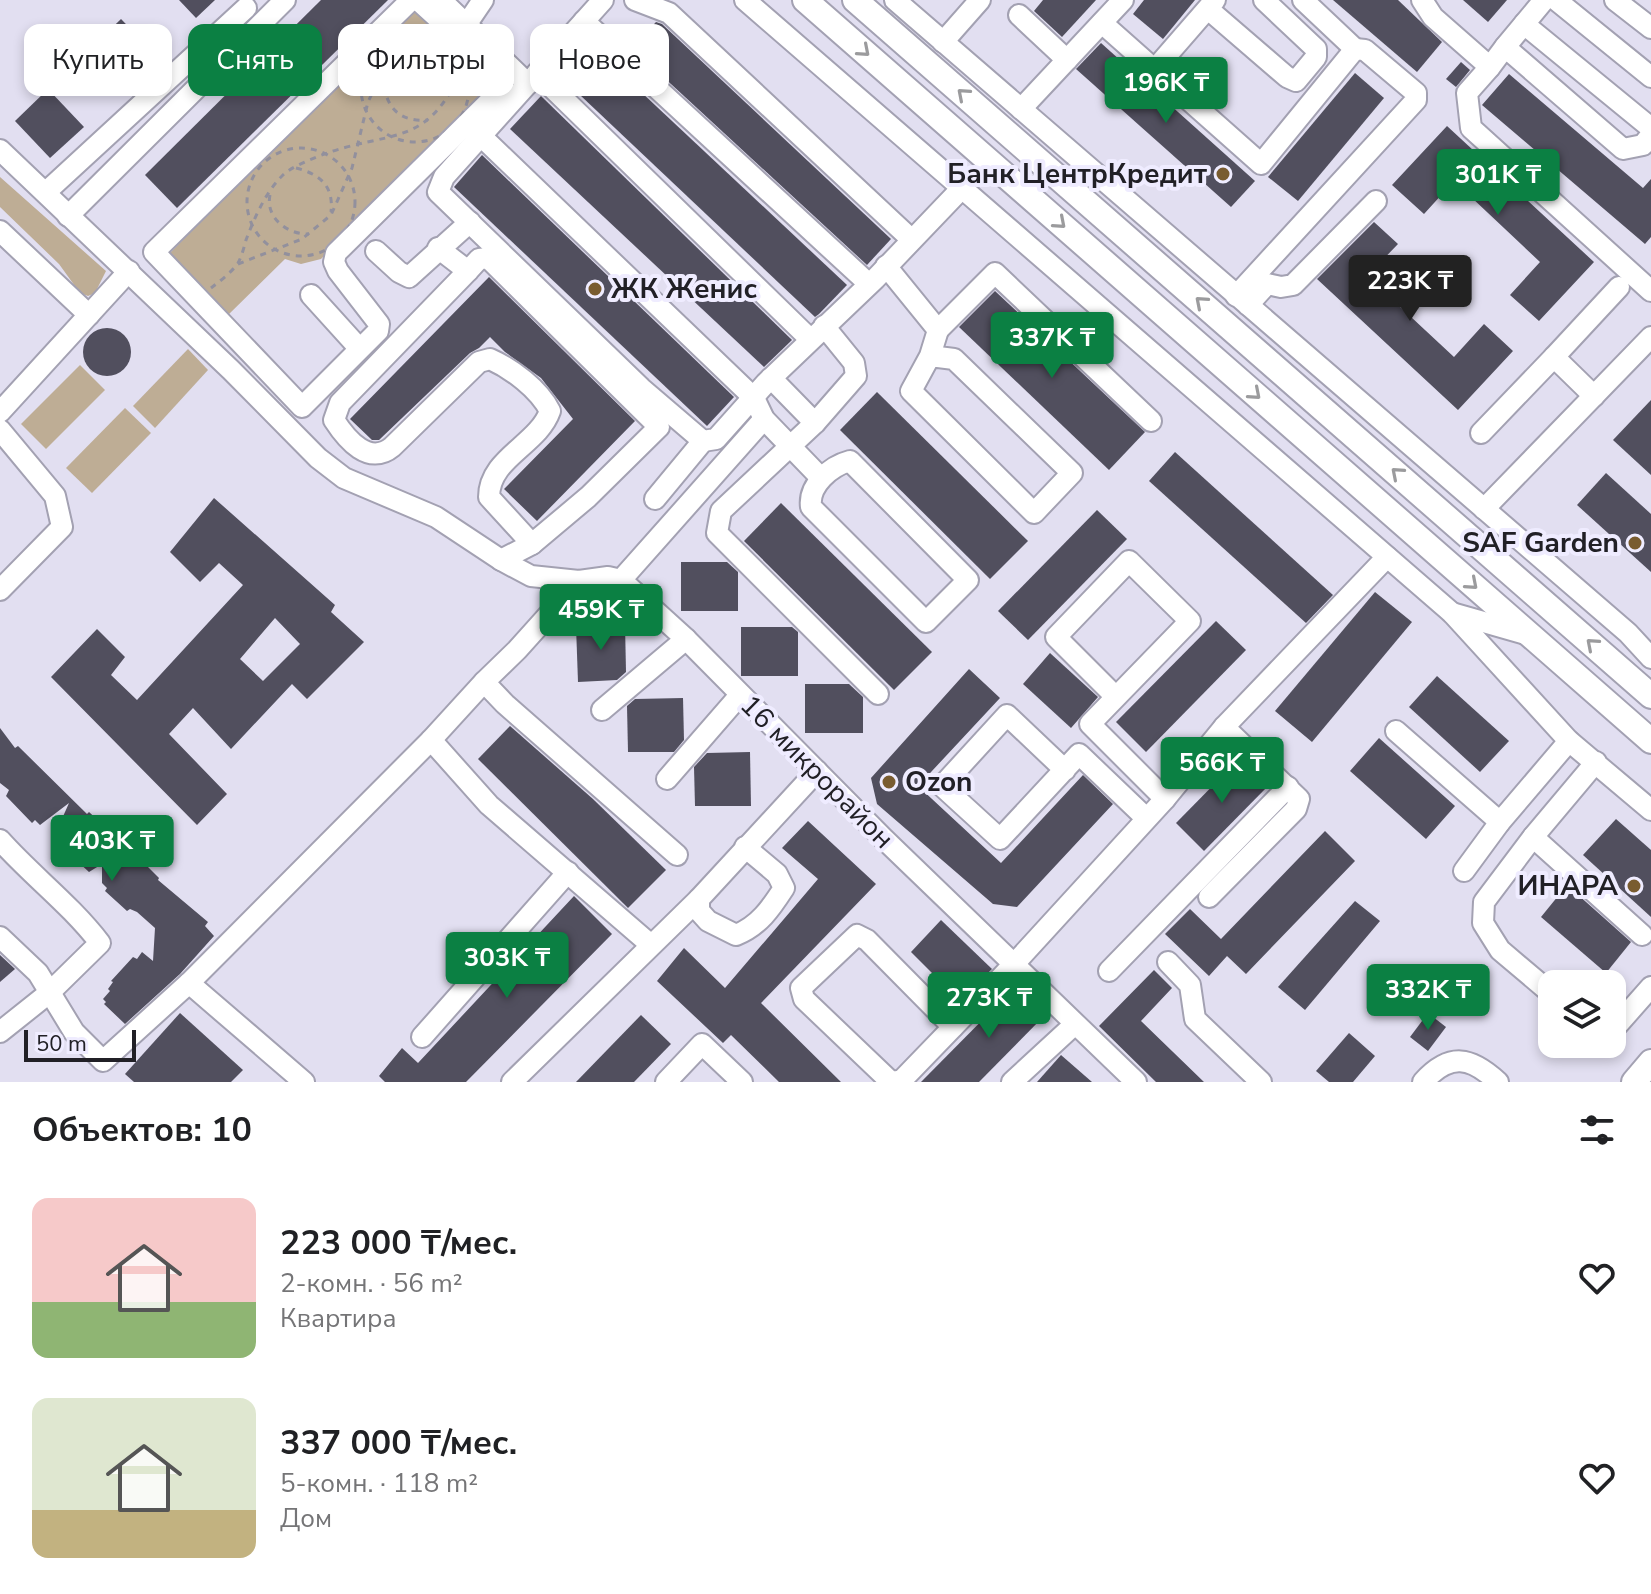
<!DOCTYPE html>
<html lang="ru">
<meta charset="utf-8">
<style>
body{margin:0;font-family:"Nunito Sans",sans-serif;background:#f6f6f6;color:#202124;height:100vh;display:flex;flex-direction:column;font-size:30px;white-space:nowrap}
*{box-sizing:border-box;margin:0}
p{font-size:26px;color:#757577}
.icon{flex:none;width:44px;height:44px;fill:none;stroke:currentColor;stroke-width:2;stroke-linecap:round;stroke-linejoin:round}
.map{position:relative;height:1082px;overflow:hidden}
.panel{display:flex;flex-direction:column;background:#fff;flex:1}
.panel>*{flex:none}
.banner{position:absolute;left:24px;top:24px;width:800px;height:72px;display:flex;gap:16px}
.controls{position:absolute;left:1538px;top:970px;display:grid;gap:16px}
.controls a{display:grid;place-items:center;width:88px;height:88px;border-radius:16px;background:#fff;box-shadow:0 4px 12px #0003;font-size:40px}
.scale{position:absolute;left:24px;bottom:20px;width:112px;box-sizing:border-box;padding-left:8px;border:4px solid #212026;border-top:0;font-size:22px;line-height:28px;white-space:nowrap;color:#212026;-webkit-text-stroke:6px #efecff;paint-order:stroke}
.price{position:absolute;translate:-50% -68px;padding:0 18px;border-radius:8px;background:#0b8043;color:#fff;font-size:26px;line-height:52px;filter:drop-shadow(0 2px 4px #0008)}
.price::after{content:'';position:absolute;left:50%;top:48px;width:24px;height:18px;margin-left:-12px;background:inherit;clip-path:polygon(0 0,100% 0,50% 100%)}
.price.current{background:#222;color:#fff}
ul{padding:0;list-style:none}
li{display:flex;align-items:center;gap:24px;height:200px;padding:0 32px}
li span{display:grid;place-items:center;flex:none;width:224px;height:160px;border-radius:16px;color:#555}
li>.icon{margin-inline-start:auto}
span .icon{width:96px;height:96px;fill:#fffc;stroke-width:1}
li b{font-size:34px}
h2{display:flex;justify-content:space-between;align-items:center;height:96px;padding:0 32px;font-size:34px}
.chip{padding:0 28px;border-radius:16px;background:#fff;box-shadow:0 4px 12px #0003;font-size:28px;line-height:72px}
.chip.current{background:#0b8043;color:#fff}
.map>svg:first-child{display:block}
.green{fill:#bead95}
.building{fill:#514f5e;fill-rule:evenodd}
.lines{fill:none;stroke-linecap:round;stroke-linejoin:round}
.minor-casing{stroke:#a3a1b2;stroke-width:24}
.major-casing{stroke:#a3a1b2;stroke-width:28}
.path{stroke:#92909d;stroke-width:3;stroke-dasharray:6 6;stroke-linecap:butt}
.minor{stroke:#fff;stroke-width:20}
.major{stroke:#fff;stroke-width:24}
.oneway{stroke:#9b9b9d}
.poi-dot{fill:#795c30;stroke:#efecff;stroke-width:3}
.labels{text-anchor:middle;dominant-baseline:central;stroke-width:8;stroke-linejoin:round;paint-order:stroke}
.poi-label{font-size:28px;font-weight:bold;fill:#212026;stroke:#efecff;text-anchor:end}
.street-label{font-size:28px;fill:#212026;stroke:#efecff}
</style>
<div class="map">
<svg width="1651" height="1082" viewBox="0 0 1651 1082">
<rect width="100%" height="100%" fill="#e2dff1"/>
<g class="green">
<path d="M409,7L494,84L321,259L301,264L285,259L226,317L169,254Z"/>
<path d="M0,177L106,271L95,293L88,296L80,293L59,264L0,207Z"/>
<path d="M188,349L208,370L155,428L133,406Z"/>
<path d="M80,365L105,390L46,449L21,424Z"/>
<path d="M125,408L151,433L92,493L66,468Z"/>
</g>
<g class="building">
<path d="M179,0H215L196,18Z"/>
<path d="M321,0H388L177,208L145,175Z"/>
<path d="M1043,0H1096L1062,37L1034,11Z"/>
<path d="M1144,0H1195L1163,39L1133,14Z"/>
<path d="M1333,0H1398L1442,42L1417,72Z"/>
<path d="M1463,0H1507L1488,22Z"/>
<path d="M121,19L157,56L123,88L88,51Z"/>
<path d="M656,22L662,24L891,239L867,265L632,48Z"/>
<path d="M1101,43L1255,181L1231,207L1076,69Z"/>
<path d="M592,46L847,285L819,314L815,317L562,78Z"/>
<path d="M1461,62L1470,70L1456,87L1446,79Z"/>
<path d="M1355,73L1384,98L1298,201L1268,177Z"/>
<path d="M1509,74L1643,188L1651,179V237L1645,244L1482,105Z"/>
<path d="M48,89L84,127L50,158L15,121Z"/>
<path d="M541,96L792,340L764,367L510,129Z"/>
<path d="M1447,126L1594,262L1539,321L1510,295L1540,262L1454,181L1424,214L1392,185Z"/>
<path d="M482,155L734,397L707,426L454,187Z"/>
<path d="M1374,222L1398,244L1367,276L1454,357L1484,324L1513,351L1458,410L1317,279Z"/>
<path d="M489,277L635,421L537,521L504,489L573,419L541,378L505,352L490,337L479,348L470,353L379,440H372L350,419Z"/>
<path d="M995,291L1145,432L1109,470L959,327Z"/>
<circle cx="107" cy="352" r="24"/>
<path d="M877,392L1028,541L990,579L840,430Z"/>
<path d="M1651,400V475L1613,440Z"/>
<path d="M1175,452L1333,595L1306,623L1149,481Z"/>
<path d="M1606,473L1651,514V572L1577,505Z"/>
<path d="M214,498L335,605L331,612L364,642L307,699L292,684L231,749L193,708L169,734L227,794L197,825L51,677L97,629L125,657L111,675L137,700L243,585L219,563L200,582L170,552ZM275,618L300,644L263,681L240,659Z"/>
<path d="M781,503L932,652L894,690L744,541Z"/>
<path d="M1097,510L1127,539L1028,640L998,611Z"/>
<path d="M681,562H727L738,572V611H681Z"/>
<path d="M1375,592L1412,622L1312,742L1275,711Z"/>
<path d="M1216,621L1246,650L1146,752L1116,722Z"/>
<path d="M625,624L626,672L617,680L578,682L576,626Z"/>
<path d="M741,627H792L798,632V676H741Z"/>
<path d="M1050,653L1098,697L1071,728L1023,684Z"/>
<path d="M969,669L1000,698L918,786L1001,863L1083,775L1113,804L1017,907L993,904L877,804L871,778Z"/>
<path d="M1437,676L1509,741L1480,772L1409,707Z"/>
<path d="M805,684H849L863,697V733H805Z"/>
<path d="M683,698L684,740L674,752H628L627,706L635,699Z"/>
<path d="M510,726L593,799L666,870L628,908L478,759Z"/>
<path d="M0,728L15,748L18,746L87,814L89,812L114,835L134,859L138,857L159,878L158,880L208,922L205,926L214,936L180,974L125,1024L104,1004L106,1002L103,999L110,991L108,989L113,982L111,981L133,957L137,959L142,952L153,961L155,928L137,912L130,909L127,911L105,891L107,888L102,883V864L89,872L53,839L69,803L40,825L35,820L32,823L6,796L9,790L0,783Z"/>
<path d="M1379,738L1455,806L1426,839L1350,771Z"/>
<path d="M750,752L751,806H695L694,767L707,753Z"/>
<path d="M1239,759L1267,787L1204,851L1176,823Z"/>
<path d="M1616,819L1651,850V917L1583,855Z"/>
<path d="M808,821L876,884L761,1003L841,1082H779L731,1035L723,1043L657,981L684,948L725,988L818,879L782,848Z"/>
<path d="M1325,831L1355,861L1246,974L1227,956L1209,976L1165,934L1190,909L1221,939Z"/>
<path d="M1567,885L1631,942L1606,973L1541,917Z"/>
<path d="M574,896L612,934L466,1082H385L379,1076L402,1048L418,1063Z"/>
<path d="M1355,901L1380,921L1305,1010L1278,987Z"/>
<path d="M941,920L992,969L960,1001L911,952Z"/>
<path d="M0,955L15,969L0,982Z"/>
<path d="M1154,970L1172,988L1141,1021L1204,1082H1156L1099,1026Z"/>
<path d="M1017,985L1046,1014L979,1082H921Z"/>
<path d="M180,1013L243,1070L231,1082H134L125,1074Z"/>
<path d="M1428,1013L1446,1027L1428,1051L1410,1037Z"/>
<path d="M641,1015L671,1044L634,1082H576Z"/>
<path d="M1349,1033L1375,1056L1353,1082H1329L1316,1071Z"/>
<path d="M1061,1055L1092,1082H1037Z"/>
</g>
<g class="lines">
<defs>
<g id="minor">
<path d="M411,0L154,252L302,407L378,331L379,324L338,271L334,262L336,253L501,90L504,81L500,75L418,0"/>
<path d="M441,0L528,84"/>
<path d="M603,0L444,177L438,192L641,388L703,441L716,439L766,383L875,279L962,188"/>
<path d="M635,0L669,13L911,239"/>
<path d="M745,0L1452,613L1569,741L1651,810"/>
<path d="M895,0L1628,633L1651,658"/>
<path d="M1303,0L1355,49"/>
<path d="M1422,0L1433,17L1490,67L1505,47L1623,149L1643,145L1651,135"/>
<path d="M1556,0L1651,77"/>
<path d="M1615,0L1651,28"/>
<path d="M1208,9L1287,77L1296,81L1316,57V49L1264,0"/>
<path d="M1019,15L1067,60"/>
<path d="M584,21L869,284"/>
<path d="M1102,23L1261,164L1355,49L1365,50L1416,93V100L1236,296"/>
<path d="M1524,24L1651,128"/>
<path d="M466,25L483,0"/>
<path d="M943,42L980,0"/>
<path d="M1505,47L1544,0"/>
<path d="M1490,67L1467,93L1471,128L1651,291"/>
<path d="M1155,69L1215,0"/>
<path d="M537,73L810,339"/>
<path d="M1021,109L1123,0"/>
<path d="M481,136L754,398L764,419L821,478"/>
<path d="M0,150L231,370L318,458L344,478L436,517L501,560L531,576L579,581L608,577L621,580"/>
<path d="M46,192L246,8"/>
<path d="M68,216L285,0"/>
<path d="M0,231L89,315"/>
<path d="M438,248L468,271L340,403L334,420C347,440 369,466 392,447L479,362L490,359C512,369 539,389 550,411C538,445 489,458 489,497L532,544L501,560"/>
<path d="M376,251L399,272L409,277L470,222"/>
<path d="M886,266L938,330L930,356L954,359L1072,473L1034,513L911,391L930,356"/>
<path d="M468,271L479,259L488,258L659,427L588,497L532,544"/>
<path d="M311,295L359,348"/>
<path d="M1248,305L1267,284L1281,287L1293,285L1376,201"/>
<path d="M938,330L995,273L1151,421"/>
<path d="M1554,357L1619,287"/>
<path d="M771,378L815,423L856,376L854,363L824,326"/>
<path d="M0,412L129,271"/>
<path d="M815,423L721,511L717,533L878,694"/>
<path d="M0,430L55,496L62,527L0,590"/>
<path d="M1481,433L1554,357L1594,396"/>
<path d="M850,461L968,580L926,622L811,507C808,485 831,466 850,461Z"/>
<path d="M655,499L703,441"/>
<path d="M1484,509L1651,337"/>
<path d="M621,580L686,639L884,839L1136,1082"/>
<path d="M621,580L764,419"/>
<path d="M579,581L517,650L484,682L505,704L677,855"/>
<path d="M1452,613L1529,635"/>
<path d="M1116,697L1056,637L1129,561L1190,621L1090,724L1165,799"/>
<path d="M602,710L686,639"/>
<path d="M1396,731L1500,822"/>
<path d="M431,740L484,682"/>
<path d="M1065,770L1007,715L942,786L1000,839L1079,754L1146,818"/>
<path d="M667,779L740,695"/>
<path d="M1533,837L1642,935"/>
<path d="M0,840C32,876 70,904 100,943L49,993L0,1032"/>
<path d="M1464,871L1500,822L1569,741"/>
<path d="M1209,897L1296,809L1299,799L1224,727"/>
<path d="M699,899V911L708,921L736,935C759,926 771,908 784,888L777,874L745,847"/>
<path d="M0,937L38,973L74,1032L103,1061L189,983L304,1082"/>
<path d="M1168,962L1190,985L1195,1019L1261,1082"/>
<path d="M1109,971L1288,787"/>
<path d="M189,983L431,740L489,805L651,945"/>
<path d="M1552,994L1500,950L1483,923L1484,902L1533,837L1596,762"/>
<path d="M1612,1031L1651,987"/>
<path d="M422,1037L568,872"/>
<path d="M512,1082L699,899L817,771"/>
<path d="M666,1082L702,1044L742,1082"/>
<path d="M891,1082L804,999L801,988L857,935L867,940L953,1027"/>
<path d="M893,1082L902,1080L1015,963L1165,799L1224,727L1387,557"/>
<path d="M1012,1082L1075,1024"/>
<path d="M1423,1082C1450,1052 1471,1057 1498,1082"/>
</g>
<g id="major">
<path d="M805,0L1651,741"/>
<path d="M855,0L1651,696"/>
<path d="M1634,1082L1651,1062"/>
</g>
</defs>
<use href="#minor" class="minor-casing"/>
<use href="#major" class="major-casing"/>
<g class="path">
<circle cx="415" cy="88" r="54"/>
<path d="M402,59C434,52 446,68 447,97"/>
<path d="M386,75L383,82C387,109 400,122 428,120"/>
<circle cx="301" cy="202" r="54"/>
<path d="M296,168C319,174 334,185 331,212"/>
<path d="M270,195C265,218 288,235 309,234"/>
<path d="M238,264L302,239L331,215L352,168L368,102L378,81L405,54L421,46L439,43"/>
<path d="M211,288C220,281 232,272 238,263C242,256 244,247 246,240C254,219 265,193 282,176C291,167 307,161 319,156C392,128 428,151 464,64"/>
</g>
<use href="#minor" class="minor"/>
<use href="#major" class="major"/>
</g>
<defs><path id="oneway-chevron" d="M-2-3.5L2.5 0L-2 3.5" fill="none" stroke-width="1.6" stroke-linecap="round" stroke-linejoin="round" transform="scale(2)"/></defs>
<g class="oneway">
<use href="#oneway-chevron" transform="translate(864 51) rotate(41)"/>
<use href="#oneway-chevron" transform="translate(963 94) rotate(-139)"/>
<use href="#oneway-chevron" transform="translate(1060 223) rotate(41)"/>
<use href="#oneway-chevron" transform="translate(1201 302) rotate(-139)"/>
<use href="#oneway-chevron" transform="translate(1255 394) rotate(41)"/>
<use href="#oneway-chevron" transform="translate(1397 473) rotate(-139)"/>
<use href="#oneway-chevron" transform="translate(1472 584) rotate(41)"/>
<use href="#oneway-chevron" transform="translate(1592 644) rotate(-139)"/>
</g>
<g class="poi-dot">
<circle cx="1223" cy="174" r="8"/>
<circle cx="595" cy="289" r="8"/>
<circle cx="1635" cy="543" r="8"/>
<circle cx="889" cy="782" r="8"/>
<circle cx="1634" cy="886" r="8"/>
</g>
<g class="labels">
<g class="poi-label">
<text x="1207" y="174">Банк ЦентрКредит</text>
<text x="611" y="289" text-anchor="start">ЖК Женис</text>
<text x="1619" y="543">SAF Garden</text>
<text x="905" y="782" text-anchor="start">Ozon</text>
<text x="1618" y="886">ИНАРА</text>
</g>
<g class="street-label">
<text transform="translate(817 772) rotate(45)">16 микрорайон</text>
</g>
</g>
</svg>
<div class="controls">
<a><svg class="icon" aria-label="layers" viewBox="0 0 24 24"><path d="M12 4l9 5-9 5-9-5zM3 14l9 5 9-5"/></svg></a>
</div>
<div class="scale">50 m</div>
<b class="price" style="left:1166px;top:125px">196K ₸</b>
<b class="price" style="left:1498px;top:217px">301K ₸</b>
<b class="price current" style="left:1410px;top:323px">223K ₸</b>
<b class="price" style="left:1052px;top:380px">337K ₸</b>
<b class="price" style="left:601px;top:652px">459K ₸</b>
<b class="price" style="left:1222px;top:805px">566K ₸</b>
<b class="price" style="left:112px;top:883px">403K ₸</b>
<b class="price" style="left:507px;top:1000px">303K ₸</b>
<b class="price" style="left:1428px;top:1032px">332K ₸</b>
<b class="price" style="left:989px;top:1040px">273K ₸</b>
<div class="banner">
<a class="chip">Купить</a>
<a class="chip current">Снять</a>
<a class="chip">Фильтры</a>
<a class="chip">Новое</a>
</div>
</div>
<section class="panel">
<h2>Объектов: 10<svg class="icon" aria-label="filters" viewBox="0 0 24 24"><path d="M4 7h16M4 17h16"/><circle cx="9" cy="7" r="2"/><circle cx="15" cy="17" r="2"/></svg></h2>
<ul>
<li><span style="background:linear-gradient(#f6c9c9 65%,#8fb573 0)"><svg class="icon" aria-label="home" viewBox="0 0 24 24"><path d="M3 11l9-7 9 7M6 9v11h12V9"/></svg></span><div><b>223 000 ₸/мес.</b><p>2-комн. · 56 m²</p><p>Квартира</p></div><svg class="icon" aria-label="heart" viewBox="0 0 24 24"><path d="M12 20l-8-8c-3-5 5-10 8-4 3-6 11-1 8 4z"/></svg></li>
<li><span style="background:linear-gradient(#dfe7d0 70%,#c2b280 0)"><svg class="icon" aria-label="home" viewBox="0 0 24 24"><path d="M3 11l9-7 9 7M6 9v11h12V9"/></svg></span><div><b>337 000 ₸/мес.</b><p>5-комн. · 118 m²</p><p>Дом</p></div><svg class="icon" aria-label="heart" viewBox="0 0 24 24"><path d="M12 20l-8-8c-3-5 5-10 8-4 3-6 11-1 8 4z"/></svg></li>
</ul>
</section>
